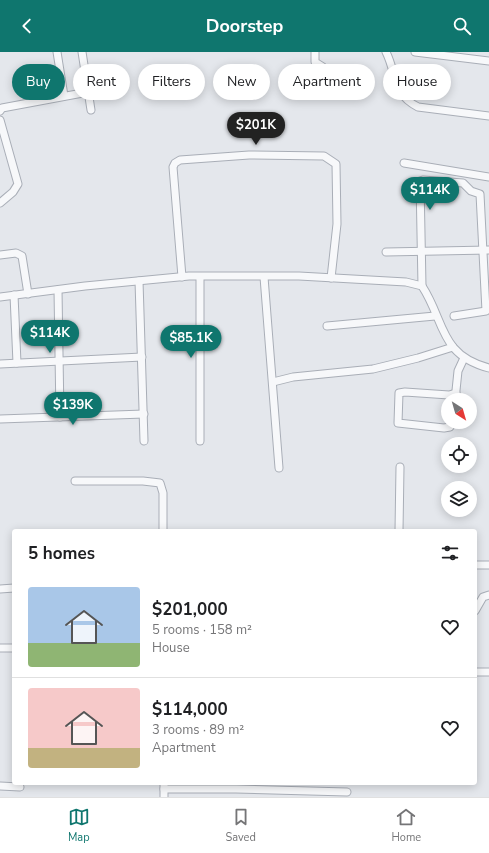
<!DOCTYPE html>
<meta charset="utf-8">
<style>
body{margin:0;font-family:"Nunito Sans",sans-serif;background:#f2f2f2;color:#202124;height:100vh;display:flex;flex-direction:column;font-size:15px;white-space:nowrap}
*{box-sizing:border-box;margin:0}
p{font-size:13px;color:#757577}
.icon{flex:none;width:22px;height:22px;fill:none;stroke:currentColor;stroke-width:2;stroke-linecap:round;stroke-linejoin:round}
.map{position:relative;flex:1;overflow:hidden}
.sheet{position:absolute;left:12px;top:477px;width:465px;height:256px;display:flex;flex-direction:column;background:#fff;border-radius:4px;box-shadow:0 2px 10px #0003}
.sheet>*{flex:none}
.guide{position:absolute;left:12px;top:12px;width:465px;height:36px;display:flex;gap:8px}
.needle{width:26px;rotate:143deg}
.buttons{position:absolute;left:441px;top:341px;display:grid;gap:8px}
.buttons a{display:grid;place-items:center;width:36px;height:36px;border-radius:50%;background:#fff;box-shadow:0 2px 10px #0003;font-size:20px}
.price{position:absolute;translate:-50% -34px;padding:0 9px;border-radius:14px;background:#0f766e;color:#fff;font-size:13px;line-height:26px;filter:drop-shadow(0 1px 2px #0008)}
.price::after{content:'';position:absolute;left:50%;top:24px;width:12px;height:9px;margin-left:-6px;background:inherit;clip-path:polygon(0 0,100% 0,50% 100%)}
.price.current{background:#222;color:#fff}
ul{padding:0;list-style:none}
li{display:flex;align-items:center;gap:12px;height:100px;padding:0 16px}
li+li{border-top:1px solid #e0e0e0}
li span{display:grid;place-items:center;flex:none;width:112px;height:80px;border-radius:4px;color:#555}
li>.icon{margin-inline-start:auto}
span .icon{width:48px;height:48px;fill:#fffc;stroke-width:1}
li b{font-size:17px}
h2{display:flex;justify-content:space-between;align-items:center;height:48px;padding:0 16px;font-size:17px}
.chip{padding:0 14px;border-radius:18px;background:#fff;box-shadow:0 2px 10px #0003;font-size:14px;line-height:36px}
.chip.current{background:#0f766e;color:#fff}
header{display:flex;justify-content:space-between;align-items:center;height:52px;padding:0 16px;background:#0f766e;color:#fff;font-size:18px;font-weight:700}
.menu{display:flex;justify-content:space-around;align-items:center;height:56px;border-top:1px solid #e0e0e0;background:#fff;font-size:11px;color:#757577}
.menu a{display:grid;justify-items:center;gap:2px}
.menu .current{color:#0f766e}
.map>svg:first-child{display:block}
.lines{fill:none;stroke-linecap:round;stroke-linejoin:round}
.street-casing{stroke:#a9aeb7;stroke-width:9}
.street{stroke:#f7f8fa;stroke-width:7}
</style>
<header><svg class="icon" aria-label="back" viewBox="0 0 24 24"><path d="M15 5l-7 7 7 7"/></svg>Doorstep<svg class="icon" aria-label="search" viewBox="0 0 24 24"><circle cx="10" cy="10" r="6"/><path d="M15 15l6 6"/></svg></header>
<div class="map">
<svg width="489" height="745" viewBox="0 0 489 745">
<rect width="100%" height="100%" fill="#e4e7ec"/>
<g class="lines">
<defs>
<g id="street">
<path d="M57,0L64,44"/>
<path d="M82,0L91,58"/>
<path d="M315,0V10L323,15"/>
<path d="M386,0C397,22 392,42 418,55L489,64"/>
<path d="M415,0L489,9"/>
<path d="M0,59L2,56L88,40"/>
<path d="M0,68L18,132L13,140L0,151"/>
<path d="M404,111L489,125"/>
<path d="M386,200L489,198"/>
<path d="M0,203L16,201L22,204L28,242"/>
<path d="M182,225L173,115L175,111L180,108L249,103L324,104L336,112L337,172L331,226"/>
<path d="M264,225L279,416"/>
<path d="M139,229L144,389"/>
<path d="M422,234L420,129L423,128L463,131L471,139L480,142L486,259L454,264"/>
<path d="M58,238L60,365"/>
<path d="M14,243L17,311"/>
<path d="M0,245L85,234L189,224H299L406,230L422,234C445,269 439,303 489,316"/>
<path d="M327,274L435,264"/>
<path d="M0,312L142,305"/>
<path d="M273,330L293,325L373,317L418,306L453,295"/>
<path d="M455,348L458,319L464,306"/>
<path d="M0,367L144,362"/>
<path d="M452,370L450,375L444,376L398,371L399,341L405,340L449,343L456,341"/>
<path d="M200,389V225"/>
<path d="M75,429H143L160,431L163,441V479"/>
<path d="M399,479L400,415"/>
<path d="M475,513H489"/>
<path d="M0,537L14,536"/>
<path d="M475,559L483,545L489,543"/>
<path d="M0,596H14"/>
<path d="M475,620H489"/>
<path d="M0,734L20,735"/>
<path d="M164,737H236L347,740"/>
<path d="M164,745V731"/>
</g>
</defs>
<use href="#street" class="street-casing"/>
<use href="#street" class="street"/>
</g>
</svg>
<div class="buttons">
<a><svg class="needle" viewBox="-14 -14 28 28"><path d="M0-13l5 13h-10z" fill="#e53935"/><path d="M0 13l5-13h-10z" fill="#757577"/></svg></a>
<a><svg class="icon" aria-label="locate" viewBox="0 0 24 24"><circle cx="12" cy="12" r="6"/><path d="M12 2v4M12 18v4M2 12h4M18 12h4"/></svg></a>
<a><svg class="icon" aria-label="layers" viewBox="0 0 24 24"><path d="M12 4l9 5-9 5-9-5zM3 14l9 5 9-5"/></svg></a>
</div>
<b class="price current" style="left:256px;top:94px">$201K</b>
<b class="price" style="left:430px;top:159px">$114K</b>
<b class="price" style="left:50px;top:302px">$114K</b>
<b class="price" style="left:191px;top:307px">$85.1K</b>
<b class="price" style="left:73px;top:374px">$139K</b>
<div class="guide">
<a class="chip current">Buy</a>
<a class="chip">Rent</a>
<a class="chip">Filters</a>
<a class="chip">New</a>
<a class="chip">Apartment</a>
<a class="chip">House</a>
</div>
<section class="sheet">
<h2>5 homes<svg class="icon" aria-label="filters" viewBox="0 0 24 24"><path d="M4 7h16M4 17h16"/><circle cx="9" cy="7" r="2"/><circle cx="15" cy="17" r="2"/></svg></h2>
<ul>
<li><span style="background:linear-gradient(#a9c7e8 70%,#8fb573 0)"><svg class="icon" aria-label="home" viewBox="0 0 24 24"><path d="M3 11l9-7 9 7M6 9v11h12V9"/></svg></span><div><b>$201,000</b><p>5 rooms · 158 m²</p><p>House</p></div><svg class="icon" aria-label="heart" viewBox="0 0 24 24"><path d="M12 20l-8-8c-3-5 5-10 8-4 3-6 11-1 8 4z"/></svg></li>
<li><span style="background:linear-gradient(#f6c9c9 75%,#c2b280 0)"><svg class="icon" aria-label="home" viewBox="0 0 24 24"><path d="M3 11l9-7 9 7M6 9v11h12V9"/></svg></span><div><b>$114,000</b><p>3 rooms · 89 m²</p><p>Apartment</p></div><svg class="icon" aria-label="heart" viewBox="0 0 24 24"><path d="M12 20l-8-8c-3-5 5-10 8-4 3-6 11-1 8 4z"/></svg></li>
</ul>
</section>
</div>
<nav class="menu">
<a class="current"><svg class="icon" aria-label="map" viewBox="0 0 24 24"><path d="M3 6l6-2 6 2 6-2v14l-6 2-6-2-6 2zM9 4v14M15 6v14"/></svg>Map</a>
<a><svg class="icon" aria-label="saved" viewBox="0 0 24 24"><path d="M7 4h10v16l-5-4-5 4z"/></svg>Saved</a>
<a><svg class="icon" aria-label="home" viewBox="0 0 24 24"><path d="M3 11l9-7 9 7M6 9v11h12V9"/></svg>Home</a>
</nav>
